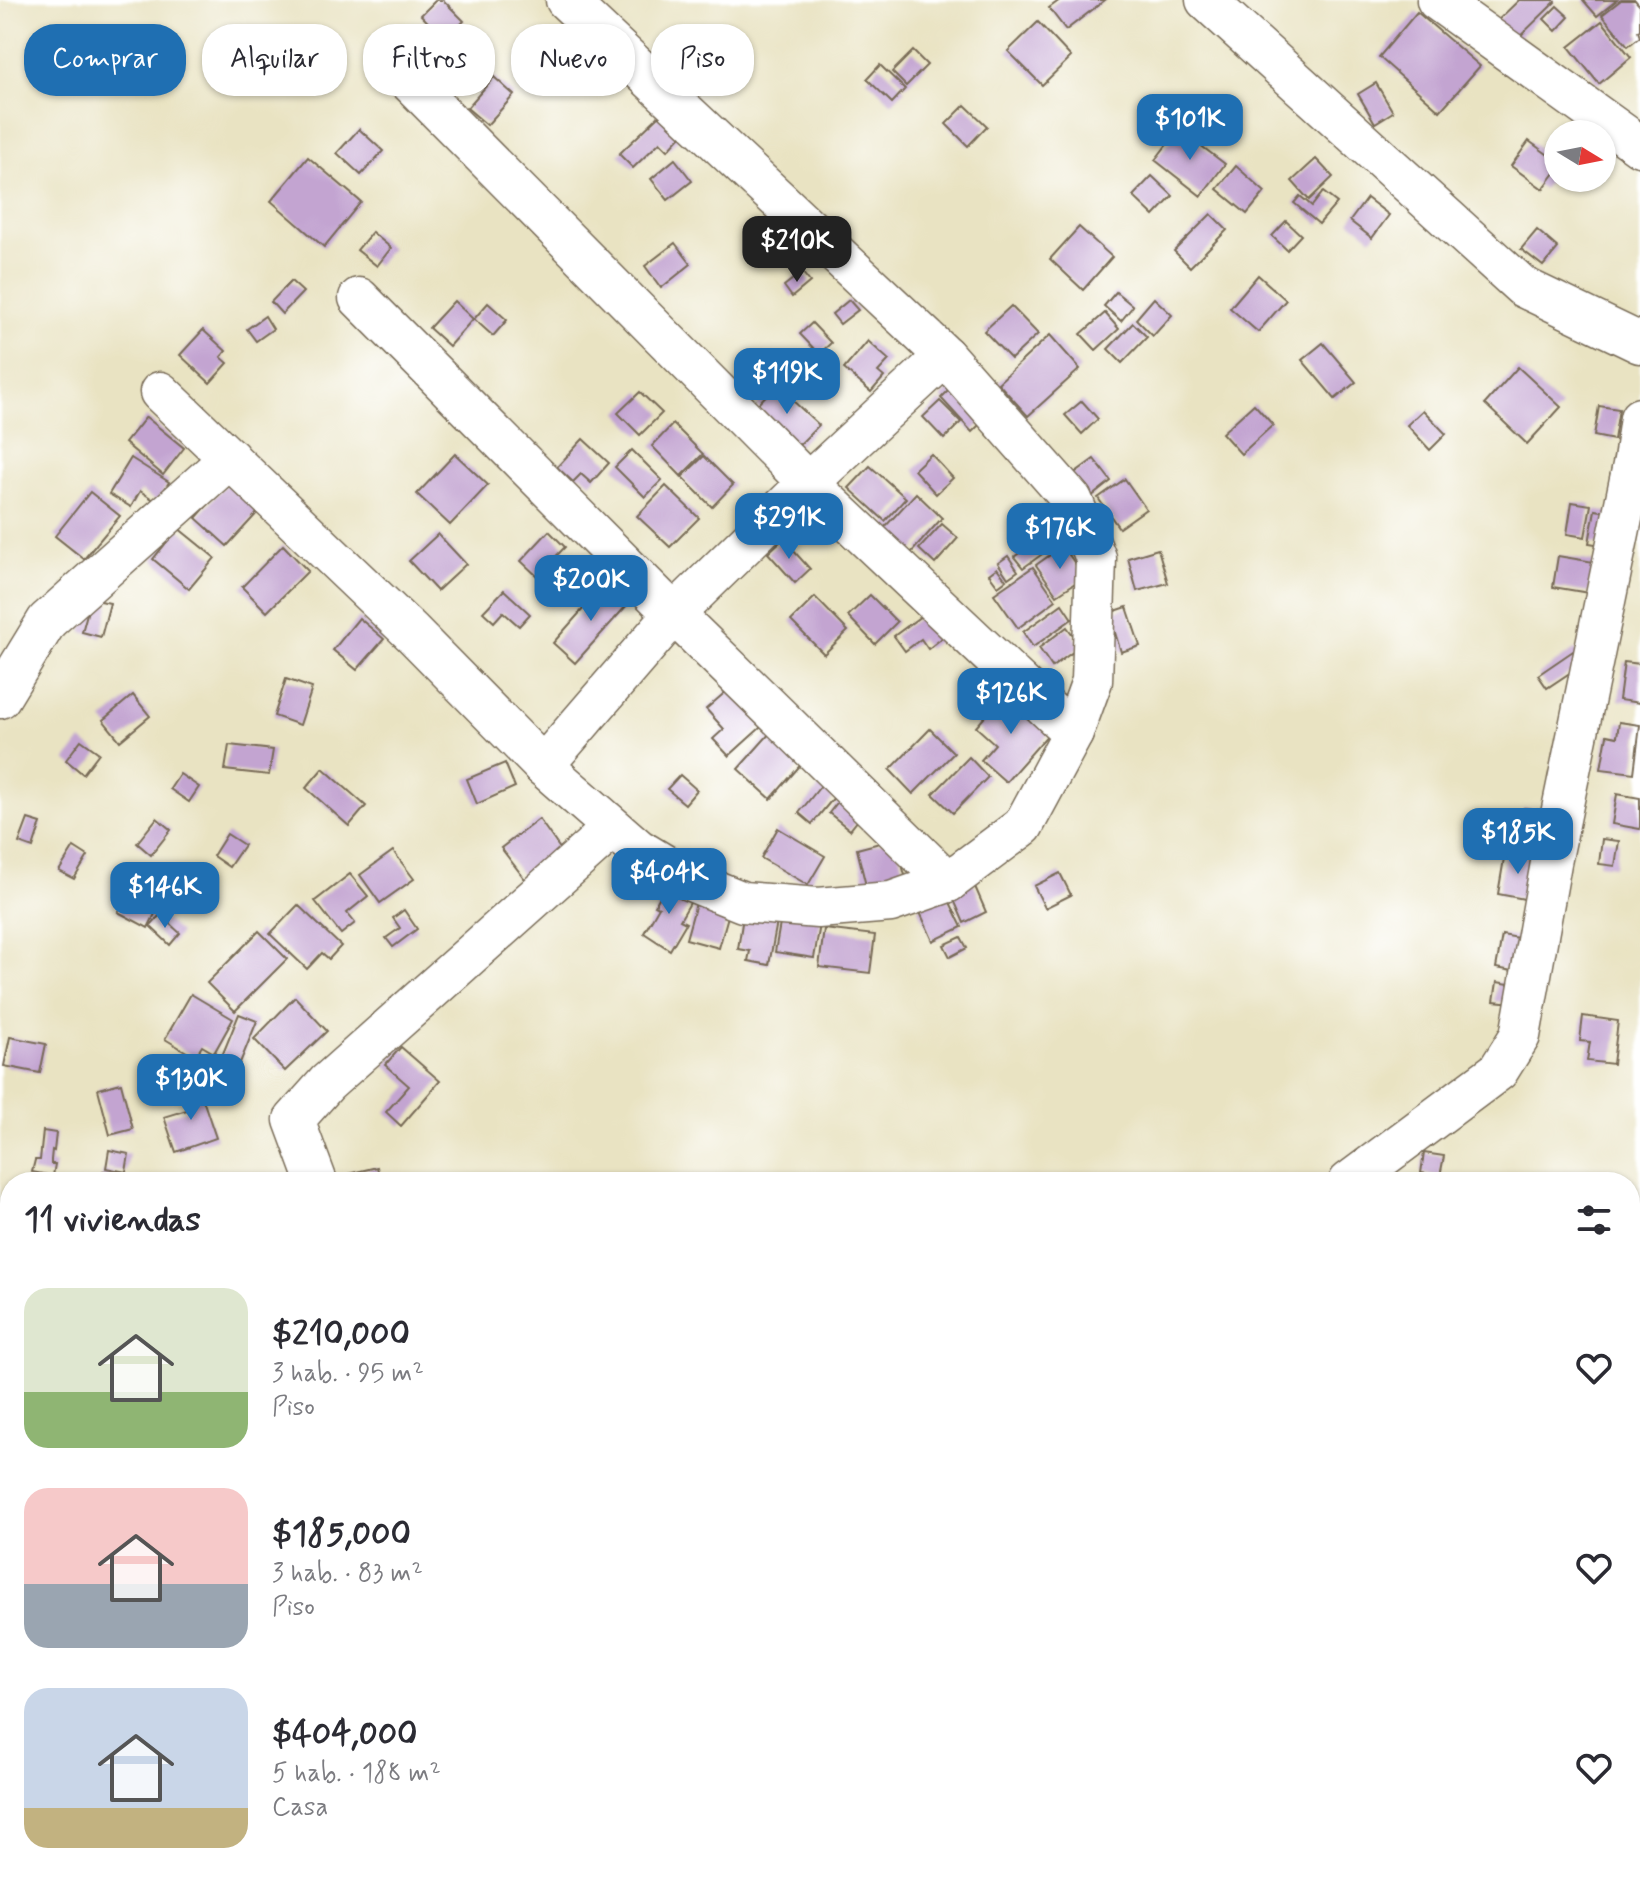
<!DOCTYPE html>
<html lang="es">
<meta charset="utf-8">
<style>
body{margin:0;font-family:Mynerve,sans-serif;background:#f7f7f7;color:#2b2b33;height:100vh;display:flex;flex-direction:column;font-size:30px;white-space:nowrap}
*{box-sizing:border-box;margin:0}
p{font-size:26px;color:#7c7c81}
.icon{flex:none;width:44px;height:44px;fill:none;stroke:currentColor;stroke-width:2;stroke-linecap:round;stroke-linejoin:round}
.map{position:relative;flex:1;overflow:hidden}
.details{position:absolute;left:0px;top:1172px;width:1640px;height:712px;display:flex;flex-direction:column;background:#fff;border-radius:32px 32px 0 0;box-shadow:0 2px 6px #0004}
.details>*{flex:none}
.top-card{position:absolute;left:24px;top:24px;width:800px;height:72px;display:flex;gap:16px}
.needle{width:52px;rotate:100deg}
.controls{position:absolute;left:1544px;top:120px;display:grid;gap:16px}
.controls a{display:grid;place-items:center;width:72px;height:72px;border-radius:50%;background:#fff;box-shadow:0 2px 6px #0004;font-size:40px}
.price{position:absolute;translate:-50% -68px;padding:0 18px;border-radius:16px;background:#1f6fb2;color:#fff;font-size:26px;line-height:52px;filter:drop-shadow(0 2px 4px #0008)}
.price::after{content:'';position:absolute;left:50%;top:48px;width:24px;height:18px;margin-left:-12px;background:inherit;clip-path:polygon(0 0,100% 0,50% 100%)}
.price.selected{background:#222;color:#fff}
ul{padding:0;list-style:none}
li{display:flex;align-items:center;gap:24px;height:200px;padding:0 24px}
li span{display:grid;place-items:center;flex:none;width:224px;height:160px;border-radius:24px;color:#555}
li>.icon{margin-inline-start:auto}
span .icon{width:96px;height:96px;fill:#fffc;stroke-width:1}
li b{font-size:34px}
h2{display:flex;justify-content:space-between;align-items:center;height:96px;padding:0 24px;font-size:34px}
.pill{padding:0 28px;border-radius:32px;background:#fff;box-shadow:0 2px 6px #0004;font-size:28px;line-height:72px}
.pill.selected{background:#1f6fb2;color:#fff}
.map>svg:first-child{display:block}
.green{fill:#c4d577;stroke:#80804a;stroke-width:2}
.building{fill:#c3a4d1}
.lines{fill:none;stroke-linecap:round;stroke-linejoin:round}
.minor-casing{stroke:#786b57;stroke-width:43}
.minor{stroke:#fff;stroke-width:40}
</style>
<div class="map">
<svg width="1640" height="1884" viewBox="0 0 1640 1884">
<rect width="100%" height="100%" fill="#fff"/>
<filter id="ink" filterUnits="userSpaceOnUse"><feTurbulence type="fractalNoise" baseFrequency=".0125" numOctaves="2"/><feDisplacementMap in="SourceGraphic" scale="16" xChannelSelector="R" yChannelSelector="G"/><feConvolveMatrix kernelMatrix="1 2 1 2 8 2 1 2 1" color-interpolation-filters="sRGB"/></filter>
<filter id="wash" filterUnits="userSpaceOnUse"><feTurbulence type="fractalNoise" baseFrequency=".006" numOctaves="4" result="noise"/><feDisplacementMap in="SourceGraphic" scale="32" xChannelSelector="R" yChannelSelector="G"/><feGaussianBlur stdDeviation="1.8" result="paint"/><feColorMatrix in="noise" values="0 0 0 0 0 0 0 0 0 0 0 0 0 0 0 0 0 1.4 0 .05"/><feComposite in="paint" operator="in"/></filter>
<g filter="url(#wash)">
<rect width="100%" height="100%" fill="#e9e3c2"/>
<path class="green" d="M10,1803V1874H355L363,1884H0V1812Z"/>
<g id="blocks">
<g class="building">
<path d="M436,0H443L464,21L445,40L421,15Z"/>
<path d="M1060,0H1105L1066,30L1049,8Z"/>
<path d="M1519,0H1554L1555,2L1511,45L1493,25Z"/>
<path d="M1583,0H1617L1597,16Z"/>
<path d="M1621,0H1635L1640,6V30L1638,31L1640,37L1628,46L1602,15Z"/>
<path d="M1557,6L1569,17L1556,31L1544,19Z"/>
<path d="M1417,12L1480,66L1440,111L1379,57Z"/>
<path d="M1602,21L1631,57L1599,84L1569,47Z"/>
<path d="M1038,22L1071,57L1042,85L1008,51Z"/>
<path d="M913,51L927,65L906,86L892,72Z"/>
<path d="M880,65L905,89L892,103L867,79Z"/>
<path d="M494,77L514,95L487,125L467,108Z"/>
<path d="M1376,83L1393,112L1375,123L1358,94Z"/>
<path d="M965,105L987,126L968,146L946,124Z"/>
<path d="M660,115L681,136L668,150L660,142L633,168L619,154Z"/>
<path d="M359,129L383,151L361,175L337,153Z"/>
<path d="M1179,129L1225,164L1201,196L1155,160Z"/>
<path d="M1529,141L1558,162V169L1543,189L1511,166Z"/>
<path d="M308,157L361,202L324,247L271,201Z"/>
<path d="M675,159L692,181L668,200L651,179Z"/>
<path d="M1316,159L1333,177L1309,200L1292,181Z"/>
<path d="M1236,166L1265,192L1247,214L1217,189Z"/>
<path d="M1152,176L1173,196L1154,216L1133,196Z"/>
<path d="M1323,192L1337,203L1319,224L1294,203L1300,196L1312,206Z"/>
<path d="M1367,198L1389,215L1372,238L1350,221Z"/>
<path d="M1211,214L1227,230L1190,267L1174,251Z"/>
<path d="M1286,221L1301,235L1287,250L1272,236Z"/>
<path d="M1079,227L1112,257L1083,290L1050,259Z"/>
<path d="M1537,230L1558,248L1543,266L1521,249Z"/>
<path d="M372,232L391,248L377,266L357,250Z"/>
<path d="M675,243L691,264L661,288L645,266Z"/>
<path d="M802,272L810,282L792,297L784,286Z"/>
<path d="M1258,275L1286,300L1258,332L1230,308Z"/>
<path d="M291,281L303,292L282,314L271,302Z"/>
<path d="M1116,292L1133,306L1121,321L1104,306Z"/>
<path d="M1154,298L1172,315L1153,336L1136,319Z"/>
<path d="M849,300L858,310L840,324L832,314Z"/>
<path d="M454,301L473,319L449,346L429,328Z"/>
<path d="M488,303L507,320L493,336L474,319Z"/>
<path d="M1011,306L1038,334L1011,359L984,331Z"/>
<path d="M1105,313L1119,329L1096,350L1081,334Z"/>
<path d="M265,316L273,329L256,341L247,329Z"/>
<path d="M812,323L831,343L819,354L800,334Z"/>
<path d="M1133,323L1147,337L1122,363L1108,349Z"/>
<path d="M203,330L226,351L221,357L228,363L210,383L180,355Z"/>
<path d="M1050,335L1080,369L1028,416L998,383Z"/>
<path d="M868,341L889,360L878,372L884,377L871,392L844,369Z"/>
<path d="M1323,343L1356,382L1335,399L1302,360Z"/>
<path d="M1518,367L1561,407L1527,444L1485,404Z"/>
<path d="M776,385L819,425L798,446L756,406Z"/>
<path d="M954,385L986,418L972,432L941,398Z"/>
<path d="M640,392L662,413L640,435L618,413Z"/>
<path d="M940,401L961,422L944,439L923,417Z"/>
<path d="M1082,401L1098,419L1082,434L1065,415Z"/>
<path d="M1254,404L1273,425L1241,454L1222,433Z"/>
<path d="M1599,406L1619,409L1614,440L1594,436Z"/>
<path d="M1423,410L1446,434L1430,450L1407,425Z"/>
<path d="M146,417L184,448L163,475L125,443Z"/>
<path d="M673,424L703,454L681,476L652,446Z"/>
<path d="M583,439L609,463L591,483L581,474L573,482L557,467Z"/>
<path d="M632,450L662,480L645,497L615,467Z"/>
<path d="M455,454L488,485L450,525L417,494Z"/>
<path d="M931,454L953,478L936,494L914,470Z"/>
<path d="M704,456L733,485L712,507L682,477Z"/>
<path d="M131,458L169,482L157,502L140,491L131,507L109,494Z"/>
<path d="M1094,459L1111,481L1087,500L1069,477Z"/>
<path d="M870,466L906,498L885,521L849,488Z"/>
<path d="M1125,479L1146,509L1119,528L1098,498Z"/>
<path d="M229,481L260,510L227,546L196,518Z"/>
<path d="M666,486L699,518L670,547L637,516Z"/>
<path d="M90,492L120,516L84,559L55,536Z"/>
<path d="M916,493L942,518L911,553L884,528Z"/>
<path d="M1572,502L1591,505L1585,537L1567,534Z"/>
<path d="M1595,510L1614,513L1608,546L1589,543Z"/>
<path d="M942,524L958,538L935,564L919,549Z"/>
<path d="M178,528L215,558L189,589L153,559Z"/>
<path d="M1051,530L1059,542L1023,568L1014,557Z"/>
<path d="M549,531L565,547L537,576L521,561Z"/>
<path d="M438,534L466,564L437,591L409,561Z"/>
<path d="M783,539L810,569L795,583L768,553Z"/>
<path d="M283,545L308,571L267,612L242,587Z"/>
<path d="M1063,546L1084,577L1057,595L1036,565Z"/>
<path d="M1158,549L1168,583L1137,591L1128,558Z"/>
<path d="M1008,556L1018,571L1008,578L998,563Z"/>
<path d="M1558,556L1594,562L1589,593L1553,587Z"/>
<path d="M1033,567L1056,600L1018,628L994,594Z"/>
<path d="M997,568L1006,580L998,586L989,574Z"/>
<path d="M606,583L628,604L575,663L553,643Z"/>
<path d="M504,590L530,614L519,626L503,612L494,622L483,612Z"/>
<path d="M870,595L897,622L875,644L848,616Z"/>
<path d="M815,597L848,631L824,654L791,621Z"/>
<path d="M91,599L110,603L101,637L82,632Z"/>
<path d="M1062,604L1072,619L1033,647L1023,632Z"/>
<path d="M1127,607L1140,646L1121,652L1109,613Z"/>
<path d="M932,608L950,632L928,649L921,639L905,651L894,636Z"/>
<path d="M359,618L384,639L357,670L333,650Z"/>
<path d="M1067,627L1081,646L1052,667L1039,648Z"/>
<path d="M1576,649L1586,662L1547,688L1538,675Z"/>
<path d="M1624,662L1640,664V703L1619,700Z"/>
<path d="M286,679L312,688L300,725L274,716Z"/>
<path d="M737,682L770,719L729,756L713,739L724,729L706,709Z"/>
<path d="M1007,692L1051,731L1006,782L981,760L995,744L976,727Z"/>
<path d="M133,695L150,716L120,741L103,720Z"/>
<path d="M1619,722L1640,725L1634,773L1601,769L1607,735L1617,737Z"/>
<path d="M930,729L954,753L913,794L890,770Z"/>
<path d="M771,732L804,761L771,799L738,769Z"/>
<path d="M81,740L99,753L83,774L66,760Z"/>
<path d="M229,745L273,750L269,775L225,770Z"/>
<path d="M969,757L988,777L953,813L933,794Z"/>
<path d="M505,763L515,787L477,804L467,779Z"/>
<path d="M323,768L366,806L349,826L306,788Z"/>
<path d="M180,774L199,787L189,802L170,789Z"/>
<path d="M680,775L697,790L685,804L667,789Z"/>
<path d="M827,778L840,790L812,824L799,813Z"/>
<path d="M844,794L865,811L850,830L829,813Z"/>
<path d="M1617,794L1640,798V829L1612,824Z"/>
<path d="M1524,808L1540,810L1536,831L1520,828Z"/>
<path d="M157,818L171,830L151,855L137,843Z"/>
<path d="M28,819L41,823L33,848L19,843Z"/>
<path d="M539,819L568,860L531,887L501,848Z"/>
<path d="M778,828L825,856L808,885L761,858Z"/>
<path d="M227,834L244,845L229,867L213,856Z"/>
<path d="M895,839L906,879L867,890L857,849Z"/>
<path d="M1602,839L1619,841L1615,866L1599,864Z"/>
<path d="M74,847L88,856L74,879L59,871Z"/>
<path d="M393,851L414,879L380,903L360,875Z"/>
<path d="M1505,853L1537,858L1530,900L1498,894Z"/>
<path d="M141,867L171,882L148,928L118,912Z"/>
<path d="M1060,873L1071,895L1045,908L1034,886Z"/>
<path d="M350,874L368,896L347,913L355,923L341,934L315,901Z"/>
<path d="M669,881L694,896L680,920L686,923L670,950L644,933L659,907L655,905Z"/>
<path d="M973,882L986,912L964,923L951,893Z"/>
<path d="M946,894L962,927L933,941L918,908Z"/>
<path d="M697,900L730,909L719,948L686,939Z"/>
<path d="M298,905L341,946L329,959L322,953L307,969L270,934Z"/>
<path d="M404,910L417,929L393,947L386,938L400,928L393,918Z"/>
<path d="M744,910L778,916L769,965L748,961L750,951L738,949Z"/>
<path d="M782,912L821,919L814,958L775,952Z"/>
<path d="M160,915L180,933L170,945L150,926Z"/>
<path d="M824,929L875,935L870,973L819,967Z"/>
<path d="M259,931L287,959L235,1011L207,983Z"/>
<path d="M1502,935L1524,939L1518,972L1496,968Z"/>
<path d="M961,937L967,948L950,957L944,945Z"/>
<path d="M1497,982L1515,985L1512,1003L1494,1001Z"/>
<path d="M191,994L233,1019L214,1053L202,1046L195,1057L165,1039Z"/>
<path d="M295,997L327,1031L285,1071L254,1039Z"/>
<path d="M239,1014L257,1021L240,1063L222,1056Z"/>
<path d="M1583,1016L1618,1021L1613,1064L1587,1061L1590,1042L1580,1041Z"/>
<path d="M10,1037L46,1044L40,1073L4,1066Z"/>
<path d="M401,1047L440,1081L401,1126L386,1112L409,1086L385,1065Z"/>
<path d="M197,1082L216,1138L176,1152L164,1117L190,1109L183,1087Z"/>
<path d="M121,1083L133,1129L110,1135L98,1089Z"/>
<path d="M43,1131L56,1133L54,1151L52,1150L51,1160V1164H55L53,1176L32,1172L35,1160H40Z"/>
<path d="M109,1150L129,1154L126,1172L106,1168Z"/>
<path d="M1424,1153L1444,1156L1440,1176L1421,1173Z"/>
<path d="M377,1167L381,1182H350L348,1174Z"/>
<path d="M103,1171L114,1172L112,1182H101Z"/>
<path d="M10,1276V1309L0,1299V1285Z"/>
<path d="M4,1492L10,1500V1544L0,1531V1495Z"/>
<path d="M1636,1607L1640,1612V1653L1630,1661V1612Z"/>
<path d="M1636,1765L1640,1770V1824L1630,1814V1771Z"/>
<path d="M1630,1819L1640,1828V1837L1630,1848Z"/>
<path d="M411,1874H432L420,1884Z"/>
<path d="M476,1874H500L509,1884H465Z"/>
<path d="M709,1874H751L752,1876L743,1884H697Z"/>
<path d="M851,1874H858L867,1884H840Z"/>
<path d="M951,1874H995L1003,1884H959Z"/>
<path d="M1086,1874H1133L1121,1884H1075Z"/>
<path d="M1156,1874H1178L1167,1884Z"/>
<path d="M1189,1874H1224L1214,1884H1178Z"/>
<path d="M1412,1874H1491L1482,1884H1423Z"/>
</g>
</g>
</g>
<g filter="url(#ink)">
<use href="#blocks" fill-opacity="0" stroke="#786b57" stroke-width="2"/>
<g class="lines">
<defs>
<g id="minor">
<path d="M1206,0L1523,287L1640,343"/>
<path d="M1437,0L1640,146"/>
<path d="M406,78L808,483L1073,733"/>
<path d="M359,298L674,614L948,882"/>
<path d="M160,392L412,633L543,766L638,849L691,881L743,902L818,908L891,902L948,882L1023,826L1073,733L1092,681L1096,558L1072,500L945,356L566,0"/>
<path d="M0,698L47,621L230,458"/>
<path d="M543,766L674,614L808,483L945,356"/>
<path d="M317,1182L294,1120L327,1083L613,828"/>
<path d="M1349,1182L1498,1071L1520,1036L1551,863L1634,460L1640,418"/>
<path d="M1630,1446L1640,1447"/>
<path d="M1630,1572L1640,1581"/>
<path d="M0,1592L10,1584"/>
<path d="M375,1874L383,1884"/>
<path d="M912,1874L919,1884"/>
<path d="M766,1884L778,1874"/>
<path d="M1026,1884L1036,1874"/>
<path d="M1314,1884L1324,1874"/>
<path d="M1622,1884L1640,1868"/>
</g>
</defs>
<use href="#minor" class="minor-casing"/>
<use href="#minor" class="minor"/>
</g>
</g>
</svg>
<div class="controls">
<a><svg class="needle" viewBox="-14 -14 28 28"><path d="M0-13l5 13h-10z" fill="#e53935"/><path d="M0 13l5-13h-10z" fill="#7c7c81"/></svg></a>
</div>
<b class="price" style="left:1190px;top:162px">$101K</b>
<b class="price selected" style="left:797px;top:284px">$210K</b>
<b class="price" style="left:787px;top:416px">$119K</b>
<b class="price" style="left:789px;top:561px">$291K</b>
<b class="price" style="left:1060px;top:571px">$176K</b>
<b class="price" style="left:591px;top:623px">$200K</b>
<b class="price" style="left:1011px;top:736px">$126K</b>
<b class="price" style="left:1518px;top:876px">$185K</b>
<b class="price" style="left:669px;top:916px">$404K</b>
<b class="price" style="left:165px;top:930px">$146K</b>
<b class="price" style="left:191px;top:1122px">$130K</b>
<div class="top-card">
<a class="pill selected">Comprar</a>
<a class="pill">Alquilar</a>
<a class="pill">Filtros</a>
<a class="pill">Nuevo</a>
<a class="pill">Piso</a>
</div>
<section class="details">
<h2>11 viviendas<svg class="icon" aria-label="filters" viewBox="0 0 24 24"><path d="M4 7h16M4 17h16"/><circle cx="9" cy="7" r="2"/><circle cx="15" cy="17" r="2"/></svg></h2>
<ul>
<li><span style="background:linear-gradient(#dfe7d0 65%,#8fb573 0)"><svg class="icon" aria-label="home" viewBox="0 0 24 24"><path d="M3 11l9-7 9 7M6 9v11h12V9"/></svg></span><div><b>$210,000</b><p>3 hab. · 95 m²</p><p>Piso</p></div><svg class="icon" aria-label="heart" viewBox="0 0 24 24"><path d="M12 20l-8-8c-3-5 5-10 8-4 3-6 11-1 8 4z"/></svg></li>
<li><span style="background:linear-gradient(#f6c9c9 60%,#9aa5b1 0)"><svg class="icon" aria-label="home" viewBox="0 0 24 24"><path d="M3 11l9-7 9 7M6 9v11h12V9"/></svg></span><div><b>$185,000</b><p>3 hab. · 83 m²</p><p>Piso</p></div><svg class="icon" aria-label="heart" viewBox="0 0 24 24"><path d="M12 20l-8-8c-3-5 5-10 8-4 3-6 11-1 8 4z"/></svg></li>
<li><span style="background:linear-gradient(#c9d6e8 75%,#c2b280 0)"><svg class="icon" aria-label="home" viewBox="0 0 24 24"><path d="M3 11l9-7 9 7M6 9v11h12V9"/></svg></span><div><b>$404,000</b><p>5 hab. · 188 m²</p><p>Casa</p></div><svg class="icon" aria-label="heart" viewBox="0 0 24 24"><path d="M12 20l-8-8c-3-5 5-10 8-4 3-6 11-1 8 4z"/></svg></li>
</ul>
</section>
</div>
